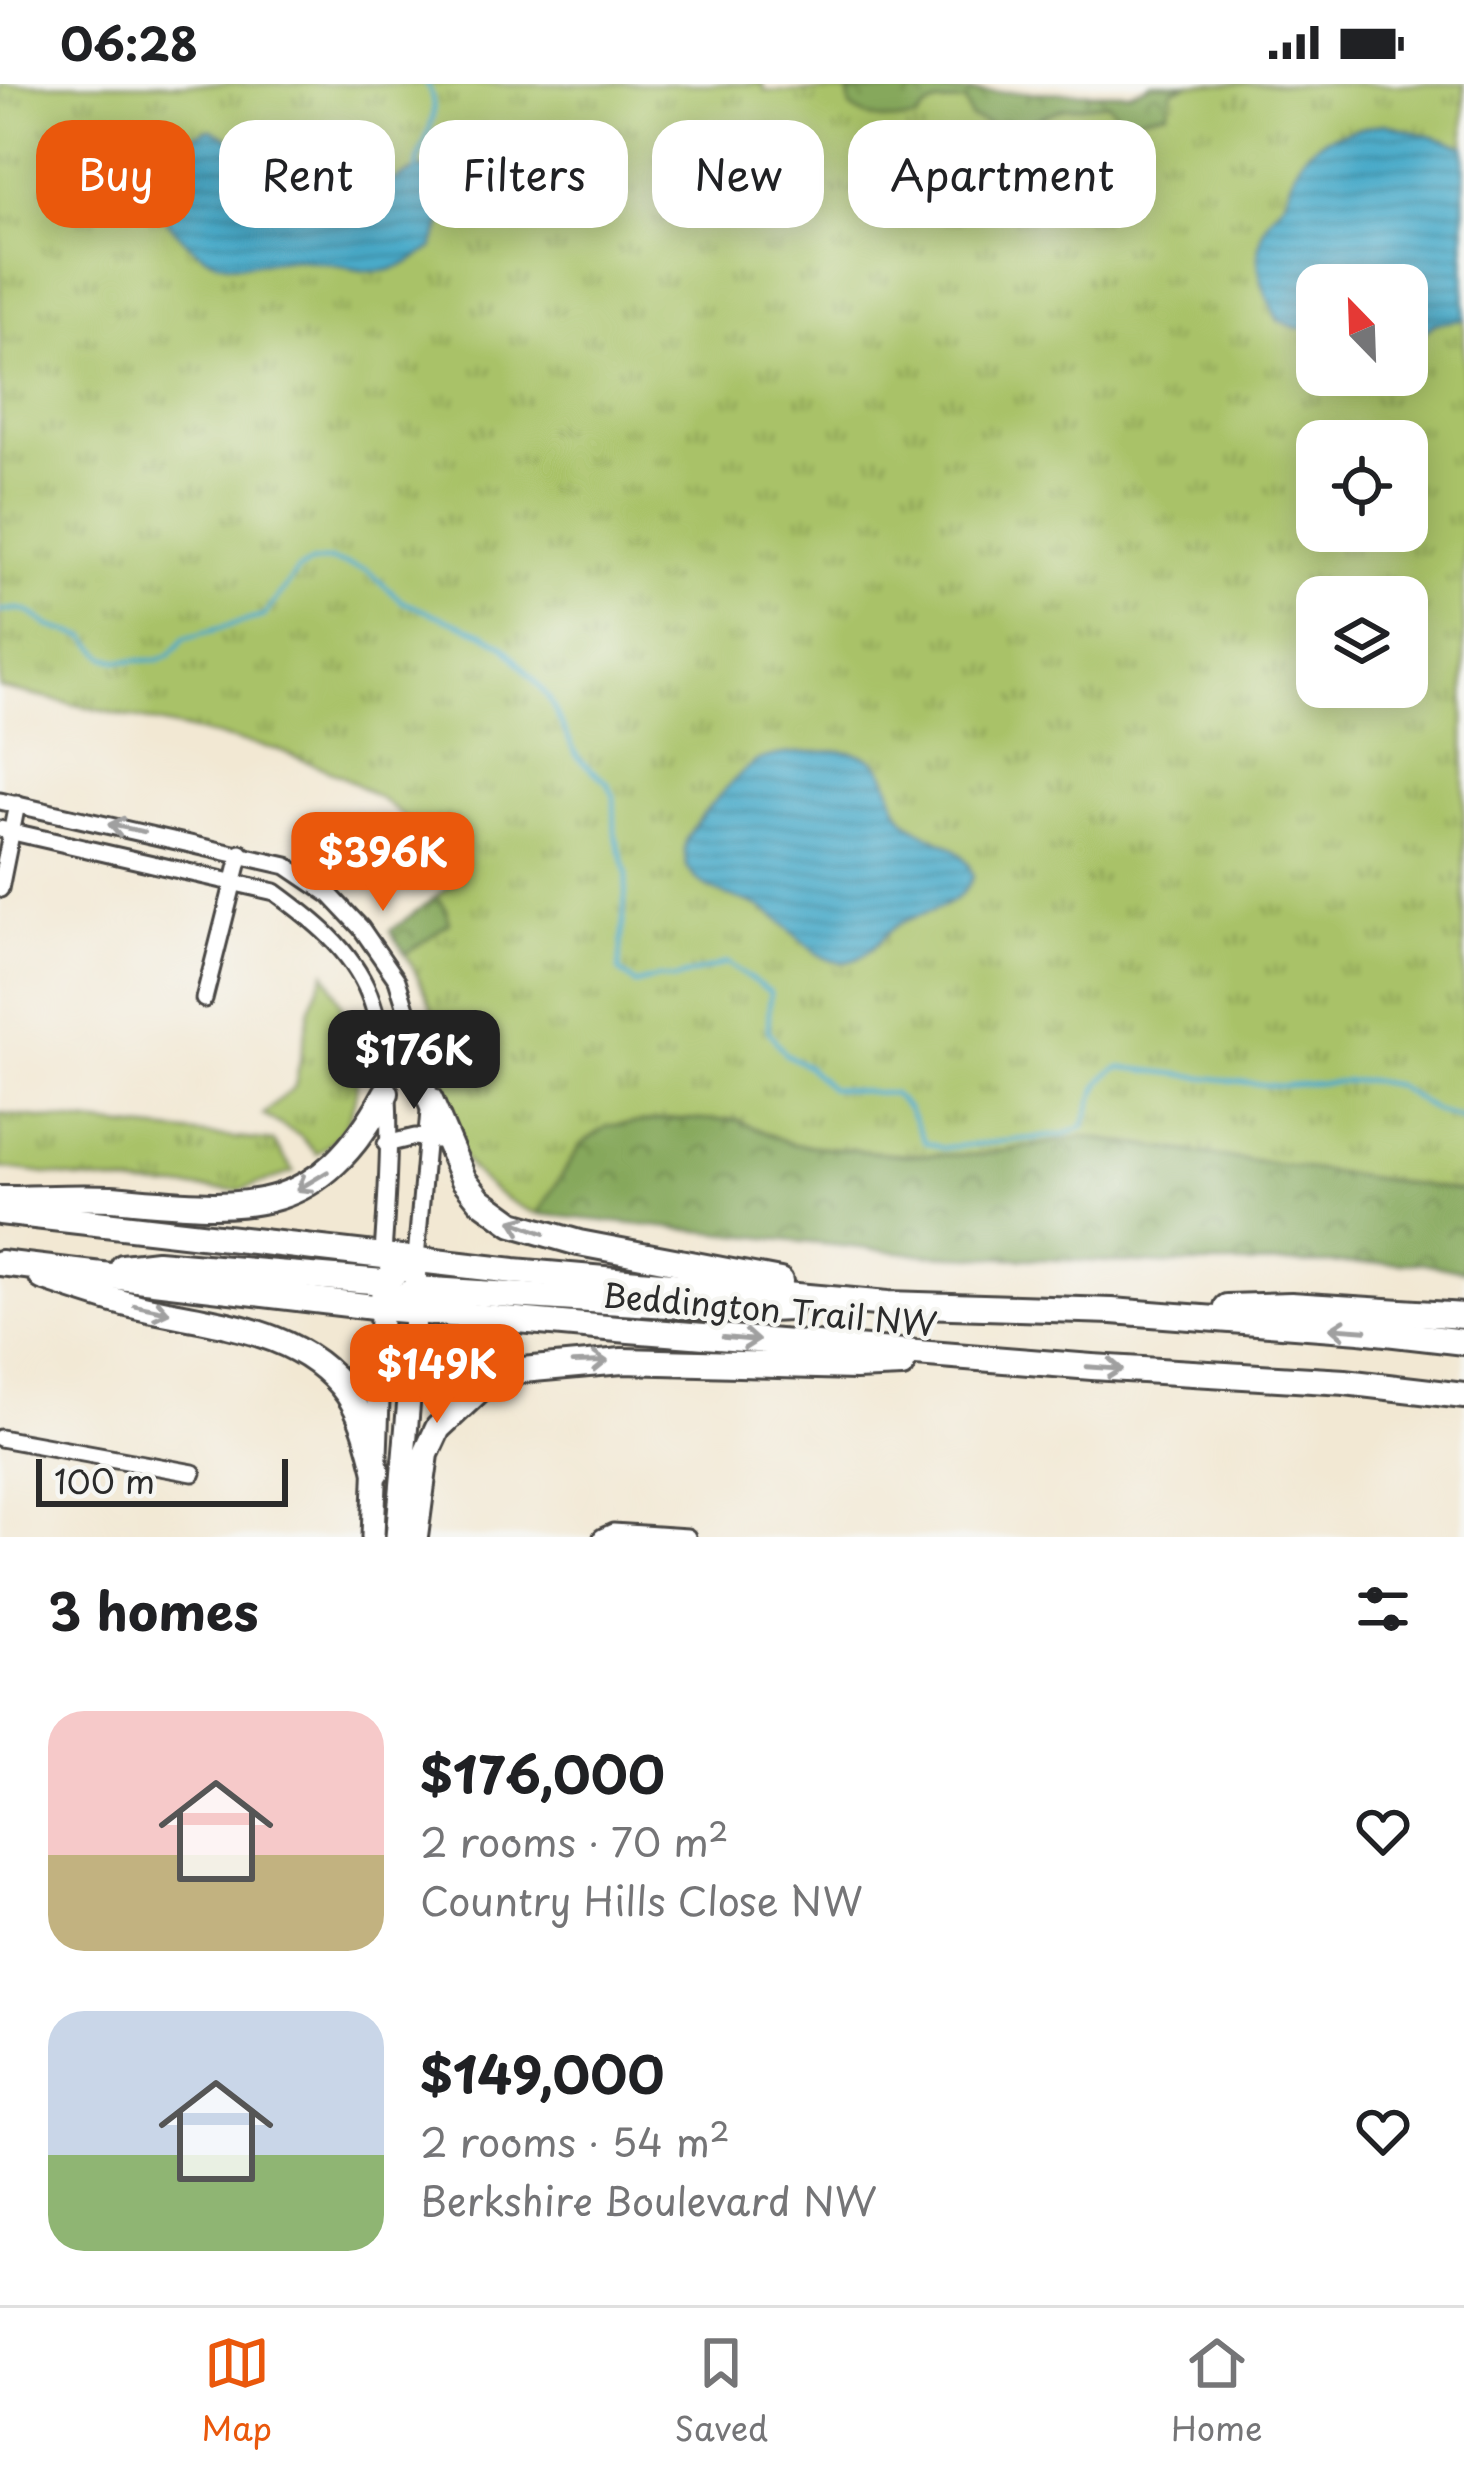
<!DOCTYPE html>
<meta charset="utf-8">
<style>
body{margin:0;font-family:"Playpen Sans",sans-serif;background:#f6f6f6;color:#202124;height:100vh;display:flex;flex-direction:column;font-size:45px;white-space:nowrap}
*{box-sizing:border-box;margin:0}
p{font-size:39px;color:#757577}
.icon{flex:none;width:66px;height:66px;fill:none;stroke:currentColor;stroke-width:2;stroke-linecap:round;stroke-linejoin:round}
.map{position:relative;height:1453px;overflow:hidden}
.sheet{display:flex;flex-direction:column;background:#fff;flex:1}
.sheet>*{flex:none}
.banner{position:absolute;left:36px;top:36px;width:1392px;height:108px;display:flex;gap:24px}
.needle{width:78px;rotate:337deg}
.buttons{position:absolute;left:1296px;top:180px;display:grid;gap:24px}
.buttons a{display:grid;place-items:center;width:132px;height:132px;border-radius:24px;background:#fff;box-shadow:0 6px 30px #0003;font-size:60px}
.scale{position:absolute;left:36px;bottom:30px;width:252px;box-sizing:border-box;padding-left:12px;border:6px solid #2b2b2b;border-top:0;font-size:33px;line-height:42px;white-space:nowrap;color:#2b2b2b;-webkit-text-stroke:9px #f6f6f2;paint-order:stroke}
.price{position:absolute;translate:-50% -102px;padding:0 27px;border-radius:24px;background:#ea580c;color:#fff;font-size:39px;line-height:78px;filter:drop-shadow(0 3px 6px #0008)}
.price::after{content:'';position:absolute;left:50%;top:72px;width:36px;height:27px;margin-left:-18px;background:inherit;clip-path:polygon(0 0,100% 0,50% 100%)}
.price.on{background:#222;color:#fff}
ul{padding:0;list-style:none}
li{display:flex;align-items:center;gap:36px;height:300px;padding:0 48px}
li span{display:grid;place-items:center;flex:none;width:336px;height:240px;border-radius:36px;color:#555}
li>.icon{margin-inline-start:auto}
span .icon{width:144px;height:144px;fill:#fffc;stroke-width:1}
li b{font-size:51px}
h2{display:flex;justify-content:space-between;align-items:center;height:144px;padding:0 48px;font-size:51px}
.chip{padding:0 42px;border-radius:36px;background:#fff;box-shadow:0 6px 30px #0003;font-size:42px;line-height:108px}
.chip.on{background:#ea580c;color:#fff}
.status{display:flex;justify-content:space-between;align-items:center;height:84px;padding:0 60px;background:#fff;direction:ltr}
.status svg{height:33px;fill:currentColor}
.dock{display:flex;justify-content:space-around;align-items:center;height:168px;border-top:3px solid #e0e0e0;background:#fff;font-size:33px;color:#757577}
.dock a{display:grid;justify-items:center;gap:6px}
.dock .on{color:#ea580c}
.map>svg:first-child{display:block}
.grass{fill:url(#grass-tufts);stroke:#6a764a;stroke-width:3;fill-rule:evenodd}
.forest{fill:url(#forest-crowns);stroke:#586a44;stroke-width:3}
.water{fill:url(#water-rules);stroke:#3a6a7a;stroke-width:3}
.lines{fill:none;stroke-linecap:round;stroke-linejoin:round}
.stream{stroke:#49aac9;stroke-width:4.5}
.minor-casing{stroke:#494744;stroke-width:21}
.secondary-casing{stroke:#494744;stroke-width:27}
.primary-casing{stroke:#494744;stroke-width:30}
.minor{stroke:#fff;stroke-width:15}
.secondary{stroke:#fff;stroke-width:21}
.primary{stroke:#fff;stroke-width:24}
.oneway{stroke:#a0a0a0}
.labels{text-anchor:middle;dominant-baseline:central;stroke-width:9;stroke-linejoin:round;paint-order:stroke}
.street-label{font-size:33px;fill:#2b2b2b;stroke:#f6f6f2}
</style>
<div class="status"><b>06:28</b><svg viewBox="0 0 49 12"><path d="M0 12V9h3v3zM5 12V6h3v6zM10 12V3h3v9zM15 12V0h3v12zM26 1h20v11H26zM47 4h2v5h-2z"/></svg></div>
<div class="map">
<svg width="1464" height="1453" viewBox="0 0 1464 1453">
<defs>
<pattern id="grass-tufts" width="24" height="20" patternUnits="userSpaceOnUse" patternTransform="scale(3)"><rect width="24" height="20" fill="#a9c268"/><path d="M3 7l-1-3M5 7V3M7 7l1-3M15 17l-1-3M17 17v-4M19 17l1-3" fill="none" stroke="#8a9e56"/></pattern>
<pattern id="forest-crowns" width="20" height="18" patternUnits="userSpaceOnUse" patternTransform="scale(3)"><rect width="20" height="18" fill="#86a85c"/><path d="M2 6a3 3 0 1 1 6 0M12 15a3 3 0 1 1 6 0" fill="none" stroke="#6e894c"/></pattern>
<pattern id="water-rules" width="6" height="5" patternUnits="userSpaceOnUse" patternTransform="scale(3)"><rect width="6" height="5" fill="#49aac9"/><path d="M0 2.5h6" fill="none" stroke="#3d8ba3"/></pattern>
</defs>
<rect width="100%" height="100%" fill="#f6f6f2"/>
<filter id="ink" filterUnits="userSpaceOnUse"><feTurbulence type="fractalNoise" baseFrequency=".00833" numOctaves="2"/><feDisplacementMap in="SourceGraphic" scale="24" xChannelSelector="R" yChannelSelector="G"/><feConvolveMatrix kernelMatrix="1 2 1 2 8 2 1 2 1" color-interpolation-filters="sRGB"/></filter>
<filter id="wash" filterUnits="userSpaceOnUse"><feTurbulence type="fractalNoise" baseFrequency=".004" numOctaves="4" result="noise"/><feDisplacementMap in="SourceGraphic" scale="48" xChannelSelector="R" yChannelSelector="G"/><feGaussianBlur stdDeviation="2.7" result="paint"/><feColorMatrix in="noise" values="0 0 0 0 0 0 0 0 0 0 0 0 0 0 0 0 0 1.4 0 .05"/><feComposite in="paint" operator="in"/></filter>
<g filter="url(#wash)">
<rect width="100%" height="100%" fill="#f2e8d3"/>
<g class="grass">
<path d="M0,0H762L765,7L1129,9L1152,0H1464V1107L1083,1053L980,1071H905L792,1060L737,1036L667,1035L608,1042L581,1060L538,1130C495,1115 454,1079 446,1033C441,1005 446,977 439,948C430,911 412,879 390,847L462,793L426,751L381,715L340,691L279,666L0,604ZM1317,201H1407V291H1317ZM1317,357H1407V447H1317ZM1317,513H1407V603H1317Z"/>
<path d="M325,888C356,943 381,1027 317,1070L300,1052L263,1031L295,1002L310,924Z"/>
<path d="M0,1030L274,1058L294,1088L240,1106L139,1102L0,1084Z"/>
</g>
<g class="forest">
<path d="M1152,0H1190L1172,6L1167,27L1122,36L1108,19L1064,24L1007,46L971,34L965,18C947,18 927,17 917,35C893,38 870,38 850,23L848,7L1129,9Z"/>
<path d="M436,813L446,824L449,839L406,870L390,847Z"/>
<path d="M667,1035L737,1036L792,1060L905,1071H980L1083,1053L1464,1107V1187L1423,1179L1165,1180L927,1171L538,1130L581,1060L608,1042Z"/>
</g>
<g class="water">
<path d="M1384,39L1464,62V236L1435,239L1407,263V201H1317V244H1297L1278,236C1262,204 1248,171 1268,136C1273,128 1281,122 1286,113C1290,105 1291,95 1295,86C1311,50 1351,46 1384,39Z"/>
<path d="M209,45C255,60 301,124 348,115C377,110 398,88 427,84C454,104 445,136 433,163C378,205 362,181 302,176C277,174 247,183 228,180C199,176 164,141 155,113C152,102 155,88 155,76L171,60Z"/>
<path d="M841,667C854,669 867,670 877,680C894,696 890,724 909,739C934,760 964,757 973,793C958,823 936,824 907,836C884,845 876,870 850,877C818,885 791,841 767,827C743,812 703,812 688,784C685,778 684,763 686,757C691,740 743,683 759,676C783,667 816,669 841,667Z"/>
</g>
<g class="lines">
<g class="stream">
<path d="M416,86C422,55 444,32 427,0"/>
<path d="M0,527L20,525L31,529L49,542L86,553L105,573L118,577L158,576L169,572L185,554L264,532L298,486L311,479L329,476L367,486L403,518L484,550L503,561L533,595L548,613L578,674L607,698L614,712L615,749L627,790L619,887L636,900L659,893L673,895L727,879L770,908L768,946L785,970L807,982L830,1004L893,1010L908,1024L925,1058L942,1064L1063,1051L1083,1043C1093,1021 1095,992 1120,983L1276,1002L1366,996L1395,1001L1437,1028L1464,1036"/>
</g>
</g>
</g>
<g filter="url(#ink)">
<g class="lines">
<defs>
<g id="minor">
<path d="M0,717L287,782L330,811L361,844L397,896L424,982L430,1016L416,1174"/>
<path d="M0,745L275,808C312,835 351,865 369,910C398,984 388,1092 383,1170"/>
<path d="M0,805L17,720"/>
<path d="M204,915L241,769"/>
<path d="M386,1060L415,1053L436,1056"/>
<path d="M0,1354L193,1389"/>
<path d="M602,1453L613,1448L687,1453"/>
</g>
<g id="secondary">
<path d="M373,1453L382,1208"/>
<path d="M397,1453L414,1258L416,1174"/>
</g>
<g id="primary">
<path d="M430,1016L464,1096L480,1116L513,1140L579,1159L780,1197"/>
<path d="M0,1115C37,1115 74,1112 111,1114C242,1125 315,1140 386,1009"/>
<path d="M0,1128L514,1187L888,1220L1112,1227L1360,1246L1464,1258"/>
<path d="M0,1179L382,1224L629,1246L1092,1283L1345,1298L1464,1312"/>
<path d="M123,1183L157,1179L383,1198L416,1174"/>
<path d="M42,1193C72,1203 101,1213 131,1221C206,1240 299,1241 348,1310C364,1333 370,1362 377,1388"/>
<path d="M385,1222L416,1205L747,1226L789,1224"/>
<path d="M1227,1223L1291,1221L1464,1232"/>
<path d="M415,1453L426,1370L438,1344L481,1304L522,1286L622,1277L855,1283L902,1281"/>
</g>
</defs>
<use href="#minor" class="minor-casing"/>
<use href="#secondary" class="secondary-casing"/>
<use href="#primary" class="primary-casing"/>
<use href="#minor" class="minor"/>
<use href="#secondary" class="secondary"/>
<use href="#primary" class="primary"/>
</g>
<defs><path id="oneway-shaft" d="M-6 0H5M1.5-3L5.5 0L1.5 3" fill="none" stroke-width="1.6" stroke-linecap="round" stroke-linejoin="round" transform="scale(3)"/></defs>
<g class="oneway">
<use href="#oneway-shaft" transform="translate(126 744) rotate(-168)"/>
<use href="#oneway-shaft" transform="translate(312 1097) rotate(149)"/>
<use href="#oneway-shaft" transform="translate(527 1143) rotate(-159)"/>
<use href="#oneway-shaft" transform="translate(152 1225) rotate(12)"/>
<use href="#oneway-shaft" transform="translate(1348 1245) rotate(-176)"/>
<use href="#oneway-shaft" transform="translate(741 1255) rotate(5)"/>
<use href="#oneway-shaft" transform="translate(590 1278) rotate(-2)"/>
<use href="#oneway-shaft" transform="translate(1105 1284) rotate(4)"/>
</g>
</g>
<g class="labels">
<g class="street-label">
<text transform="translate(770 1224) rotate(5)">Beddington Trail NW</text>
</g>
</g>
</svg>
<div class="buttons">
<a><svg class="needle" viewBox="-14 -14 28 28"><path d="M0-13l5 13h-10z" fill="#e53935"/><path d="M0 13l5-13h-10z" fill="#757577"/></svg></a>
<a><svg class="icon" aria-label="locate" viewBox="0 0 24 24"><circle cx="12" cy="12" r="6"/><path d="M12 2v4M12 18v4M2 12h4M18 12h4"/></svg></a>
<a><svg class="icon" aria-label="layers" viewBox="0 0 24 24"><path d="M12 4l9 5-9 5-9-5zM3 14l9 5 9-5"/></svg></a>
</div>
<div class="scale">100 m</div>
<b class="price" style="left:383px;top:830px">$396K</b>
<b class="price on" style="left:414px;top:1028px">$176K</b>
<b class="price" style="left:437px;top:1342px">$149K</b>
<div class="banner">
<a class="chip on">Buy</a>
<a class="chip">Rent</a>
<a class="chip">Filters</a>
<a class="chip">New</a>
<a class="chip">Apartment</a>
</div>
</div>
<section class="sheet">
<h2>3 homes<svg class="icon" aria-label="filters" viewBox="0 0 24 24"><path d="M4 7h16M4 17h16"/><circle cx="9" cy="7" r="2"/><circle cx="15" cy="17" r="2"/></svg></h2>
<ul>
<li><span style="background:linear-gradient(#f6c9c9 60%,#c2b280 0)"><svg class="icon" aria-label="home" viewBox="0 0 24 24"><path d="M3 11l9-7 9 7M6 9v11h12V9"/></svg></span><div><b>$176,000</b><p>2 rooms · 70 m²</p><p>Country Hills Close NW</p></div><svg class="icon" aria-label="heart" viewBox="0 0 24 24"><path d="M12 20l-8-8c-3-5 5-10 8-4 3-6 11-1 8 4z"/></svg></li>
<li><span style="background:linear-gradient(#c9d6e8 60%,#8fb573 0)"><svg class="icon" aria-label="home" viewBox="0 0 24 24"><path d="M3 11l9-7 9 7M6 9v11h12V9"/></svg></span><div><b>$149,000</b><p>2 rooms · 54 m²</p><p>Berkshire Boulevard NW</p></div><svg class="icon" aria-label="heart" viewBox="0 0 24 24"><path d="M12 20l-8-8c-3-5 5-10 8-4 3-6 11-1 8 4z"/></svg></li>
</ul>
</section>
<nav class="dock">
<a class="on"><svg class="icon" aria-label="map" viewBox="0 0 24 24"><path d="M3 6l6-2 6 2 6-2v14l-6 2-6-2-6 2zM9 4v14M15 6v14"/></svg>Map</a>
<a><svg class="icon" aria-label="saved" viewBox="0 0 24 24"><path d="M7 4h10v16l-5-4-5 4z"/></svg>Saved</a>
<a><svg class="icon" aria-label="home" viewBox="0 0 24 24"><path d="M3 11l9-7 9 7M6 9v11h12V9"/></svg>Home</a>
</nav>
